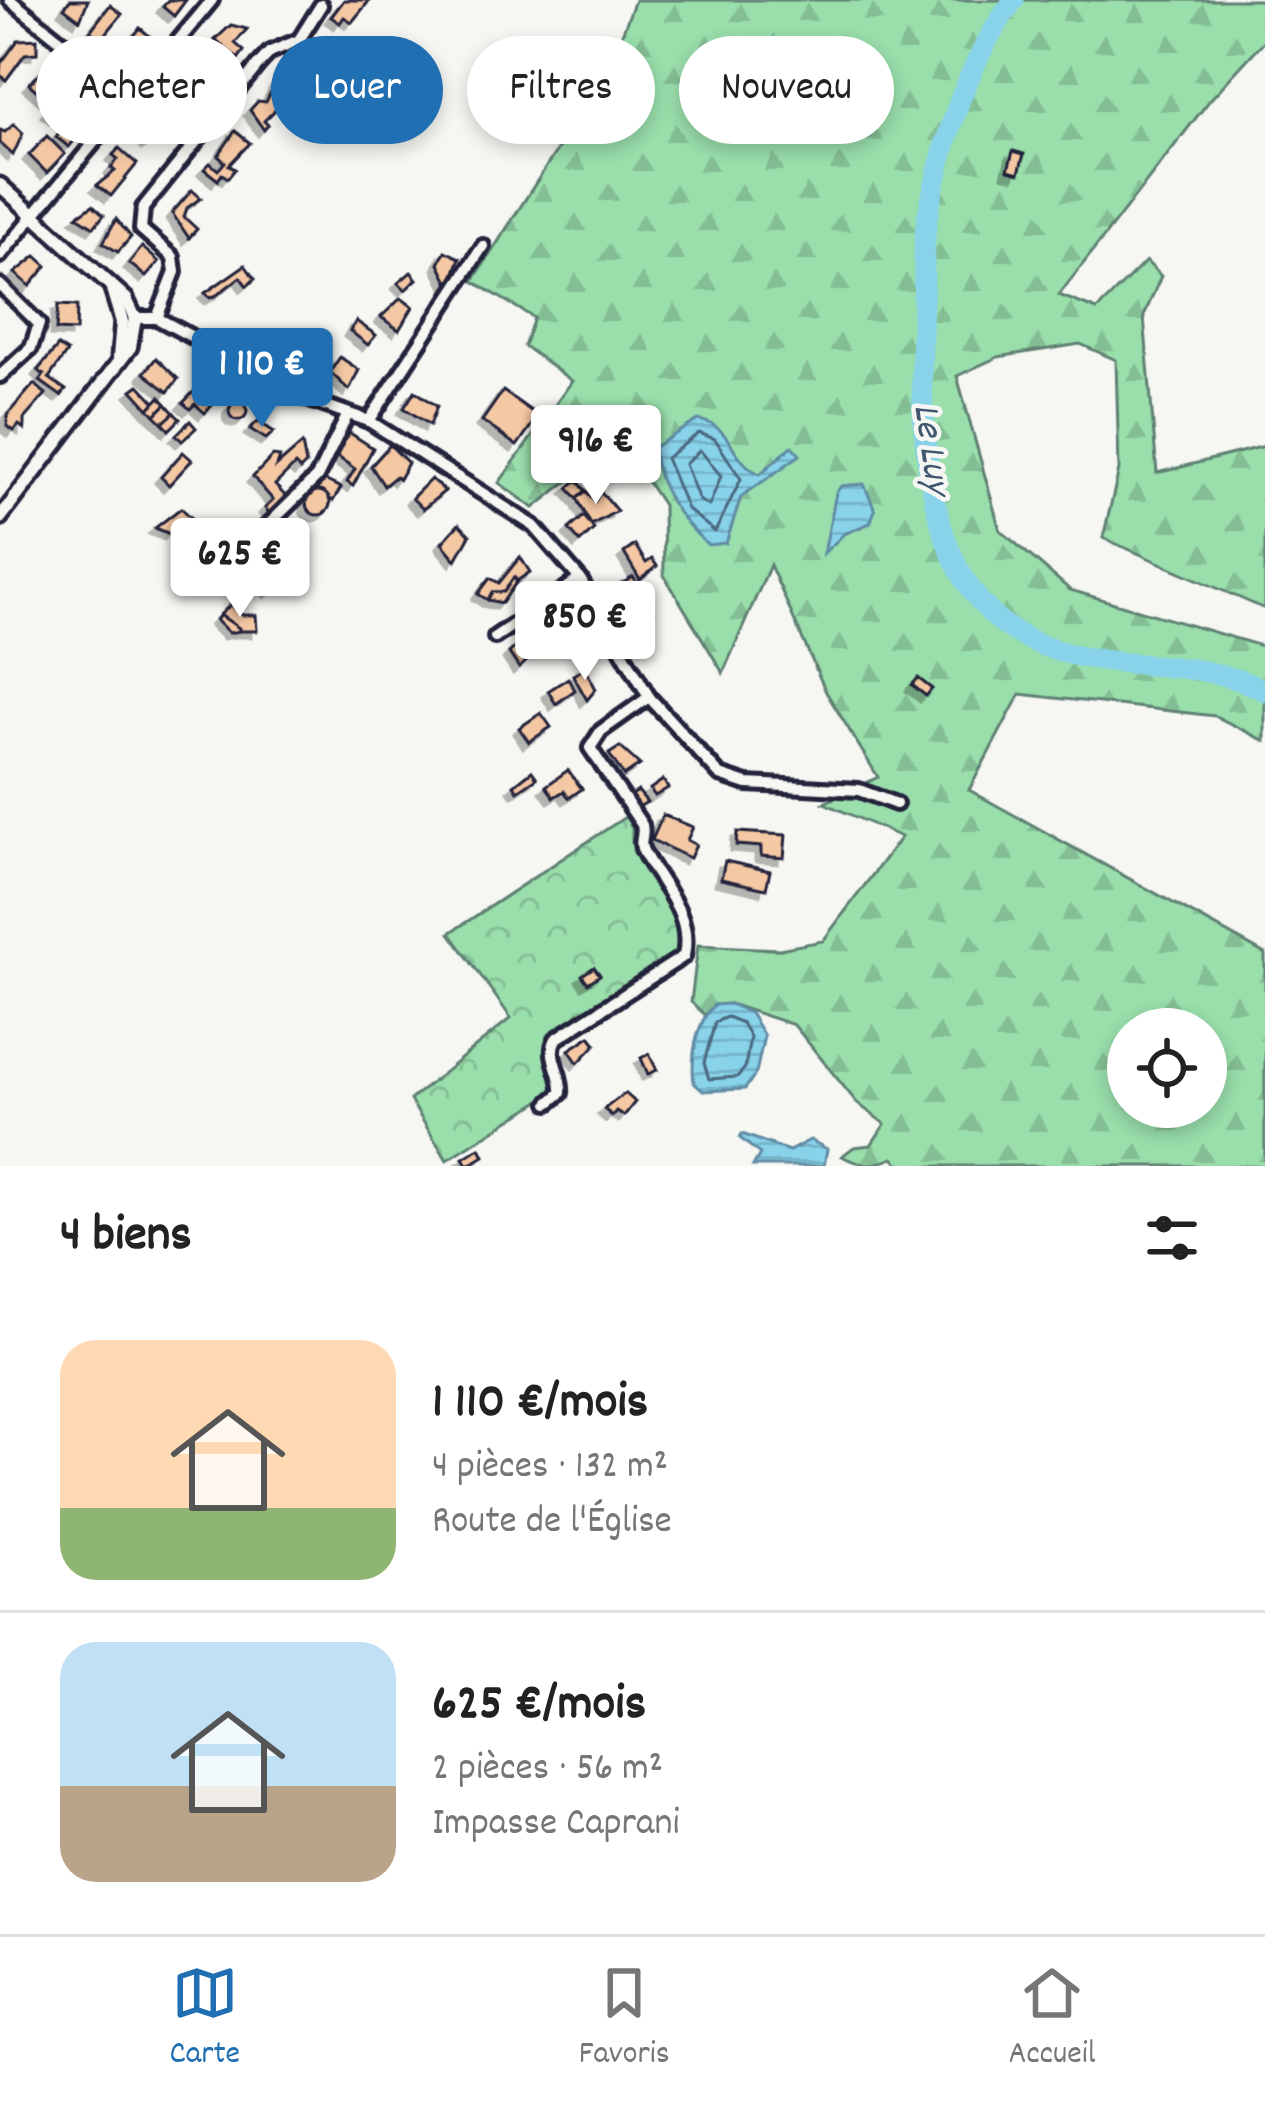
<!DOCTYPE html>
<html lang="fr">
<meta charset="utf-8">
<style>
body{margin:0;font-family:Dekko,sans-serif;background:#f6f6f6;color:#222;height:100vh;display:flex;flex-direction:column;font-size:45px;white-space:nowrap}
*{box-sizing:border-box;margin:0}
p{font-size:39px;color:#767676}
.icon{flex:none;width:66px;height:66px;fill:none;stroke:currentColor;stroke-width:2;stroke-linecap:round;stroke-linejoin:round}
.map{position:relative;height:1166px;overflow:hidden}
.side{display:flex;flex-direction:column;background:#fff;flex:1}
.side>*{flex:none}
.hud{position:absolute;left:36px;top:36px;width:1194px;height:108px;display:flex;gap:24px}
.tools{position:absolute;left:1107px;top:1008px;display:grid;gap:24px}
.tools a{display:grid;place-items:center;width:120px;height:120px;border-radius:50%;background:#fff;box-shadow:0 6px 18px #0003;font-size:60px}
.price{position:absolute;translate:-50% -102px;padding:0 27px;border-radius:12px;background:#fff;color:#222;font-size:39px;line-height:78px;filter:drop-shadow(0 3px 6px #0008)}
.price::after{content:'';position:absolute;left:50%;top:72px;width:36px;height:27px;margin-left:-18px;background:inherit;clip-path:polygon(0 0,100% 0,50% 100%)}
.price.selected{background:#1f6fb2;color:#fff}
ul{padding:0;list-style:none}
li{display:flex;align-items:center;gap:36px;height:300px;padding:0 60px}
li+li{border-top:3px solid #e0e0e0}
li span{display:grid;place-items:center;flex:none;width:336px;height:240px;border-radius:36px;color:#555}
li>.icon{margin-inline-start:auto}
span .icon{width:144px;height:144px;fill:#fffc;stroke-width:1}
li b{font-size:51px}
h2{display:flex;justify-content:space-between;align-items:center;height:144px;padding:0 60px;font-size:51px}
.chip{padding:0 42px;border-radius:54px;background:#fff;box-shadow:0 6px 18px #0003;font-size:42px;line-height:108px}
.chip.selected{background:#1f6fb2;color:#fff}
.dock{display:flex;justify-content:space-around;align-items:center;height:168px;border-top:3px solid #e0e0e0;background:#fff;font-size:33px;color:#767676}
.dock a{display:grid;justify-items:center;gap:6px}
.dock .selected{color:#1f6fb2}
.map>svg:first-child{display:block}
.forest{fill:url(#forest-firs);stroke:#5e8073;stroke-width:3;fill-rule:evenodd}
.park{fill:url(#park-crowns);stroke:#5e8073;stroke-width:3}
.water{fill:url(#water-rules);stroke:#608ca4;stroke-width:3}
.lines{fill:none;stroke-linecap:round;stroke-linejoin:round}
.shore{stroke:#4b6981;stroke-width:3}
.river{stroke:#89d3ea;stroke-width:21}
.building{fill:#f5c8a4;stroke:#22223b;stroke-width:3;filter:url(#shadow)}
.minor-casing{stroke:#22223b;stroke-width:20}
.tertiary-casing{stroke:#22223b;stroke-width:21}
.minor{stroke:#f6f6f2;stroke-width:10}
.tertiary{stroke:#f6f6f2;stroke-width:12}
.labels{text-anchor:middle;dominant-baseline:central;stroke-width:9;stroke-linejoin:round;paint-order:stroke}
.water-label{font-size:39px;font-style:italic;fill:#415770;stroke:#f6f6f2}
</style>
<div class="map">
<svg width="1265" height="1166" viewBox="0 0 1265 1166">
<defs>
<pattern id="forest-firs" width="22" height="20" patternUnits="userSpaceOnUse" patternTransform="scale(3)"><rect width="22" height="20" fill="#99deab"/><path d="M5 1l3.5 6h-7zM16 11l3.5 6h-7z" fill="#84be94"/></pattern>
<pattern id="park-crowns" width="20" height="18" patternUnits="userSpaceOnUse" patternTransform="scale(3)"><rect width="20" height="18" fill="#99deab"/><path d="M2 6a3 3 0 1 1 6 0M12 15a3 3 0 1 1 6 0" fill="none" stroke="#84be94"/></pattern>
<pattern id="water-rules" width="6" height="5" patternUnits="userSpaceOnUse" patternTransform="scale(3)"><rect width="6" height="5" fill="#89d3ea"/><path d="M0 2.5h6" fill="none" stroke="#76b5ca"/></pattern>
<filter id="shadow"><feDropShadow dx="-6" dy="6" stdDeviation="0" flood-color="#0004"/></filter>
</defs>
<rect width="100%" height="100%" fill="#f6f6f2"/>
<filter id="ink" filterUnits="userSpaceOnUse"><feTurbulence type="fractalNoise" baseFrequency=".00833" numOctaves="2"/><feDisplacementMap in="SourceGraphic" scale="24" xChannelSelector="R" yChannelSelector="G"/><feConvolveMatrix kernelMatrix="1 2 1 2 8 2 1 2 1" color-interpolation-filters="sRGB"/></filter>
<g filter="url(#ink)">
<path class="forest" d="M635,0H1265V40L1209,101L1059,295L1097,310L1146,261L1161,276L1144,316L1157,473L1265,446V609L1103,538L1119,470L1116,360L1080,344L998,357L957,376L1000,530L1070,590L1265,647V741L1215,716L1020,694L969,790L1265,954V1166H901L893,1158C875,1166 859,1166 842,1156L854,1147L871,1145L885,1124L857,1103L794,1025L730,1004L714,1005L705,1015L691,1002L698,945L779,949L823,941L901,837L824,803L878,777L826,692L770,565L723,673L664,575L663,505L619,440L534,508L499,483L572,381L524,346L534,318L473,281L608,70ZM1128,1029H1206V1107H1128Z"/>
<path class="park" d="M625,817L632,827V843L674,909L682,948L549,1039C545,1059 557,1073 552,1093L447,1160L410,1100L511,1018L450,933Z"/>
<g class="water">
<path d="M698,420C733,425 731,462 760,474L792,446L800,455L741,497L726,543L708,545C678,518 658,489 653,448Z"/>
<path d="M864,484L875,510L870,523L844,534L824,553L836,493L841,486Z"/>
<path d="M730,1004L750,1013L764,1036L756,1073L745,1089L703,1091L694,1083C691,1058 695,1024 714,1005Z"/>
<path d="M742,1134L789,1151L810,1140L827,1149L824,1166H753L760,1154L740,1138Z"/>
</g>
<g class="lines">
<g class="shore">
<path d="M699,433L715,439L741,479L715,532L687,509L666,458Z"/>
<path d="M700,450L721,476L709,506L699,500L685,464Z"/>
<path d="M727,1017L742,1023L750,1037L745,1068L737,1077L709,1079L704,1063L715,1022Z"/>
</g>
<path class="river" d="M1014,0C968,61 945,135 929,209C922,238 925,271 923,300C919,398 917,569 1012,630C1089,680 1187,650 1265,691"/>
</g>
<g class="building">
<path d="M70,0H88L80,20L64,8Z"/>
<path d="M168,0H186L174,16L163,7Z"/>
<path d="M344,0H370L352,22L344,17L340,23L331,17Z"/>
<path d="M110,5L122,14L101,40L90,31Z"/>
<path d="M231,25L247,29L235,43L244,51L238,59L215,40Z"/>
<path d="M140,28L152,38L137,61L117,45L123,37L130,41Z"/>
<path d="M37,39V53L25,54L6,80L0,75L1,63L18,40Z"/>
<path d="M202,46L212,54L205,63L195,55Z"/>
<path d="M195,55L205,70L181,96L171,89Z"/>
<path d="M55,59L68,72L61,82L53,76L44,88L50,92L45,98L29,84Z"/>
<path d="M84,80L95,98L83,116L70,106Z"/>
<path d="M277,80L292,93L264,121L268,125L264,130L250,110L258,101L266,102Z"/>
<path d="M59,97L67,104L56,118L47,111Z"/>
<path d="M151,109H165L166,123L177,122L178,139L159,137L147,144L139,130L151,126Z"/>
<path d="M73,116L86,126L69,147L56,137Z"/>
<path d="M14,124L23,133L13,155L0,143V130L5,132Z"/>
<path d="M235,131L250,143L229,165L235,169L228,178L222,174L218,180L204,169L210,163L218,170L225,162L218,156Z"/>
<path d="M47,136L65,154L47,173L29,155Z"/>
<path d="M119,148L137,164L111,196L97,185L115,171L111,168L118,159L113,155Z"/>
<path d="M1013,151L1024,154L1019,173L1008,170Z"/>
<path d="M192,190L201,198L187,208L184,217L197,229L189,238L172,213Z"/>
<path d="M93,205L104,215L94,227L77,216Z"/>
<path d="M116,219L131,237L118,252L103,243Z"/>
<path d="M142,247L159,262L146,277L129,263Z"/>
<path d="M445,251L460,258L450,286L439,264Z"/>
<path d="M36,256L47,266L30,286L15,273Z"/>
<path d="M245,265L255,279L247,286L240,277L217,295L210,298L205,293Z"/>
<path d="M411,272L417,279L405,290L398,283Z"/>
<path d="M401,298L413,307L399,330L381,317Z"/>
<path d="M58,305L77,306L76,331L56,330Z"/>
<path d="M356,321L376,335L368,345L350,331Z"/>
<path d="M296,340L302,342L298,350L316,359L310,372L288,357Z"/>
<path d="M58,346L67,352L49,378L66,390L61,396L40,381L44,375L38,370Z"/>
<path d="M340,357L359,370L349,390L330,372Z"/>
<path d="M156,358L178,379L168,392L144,373Z"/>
<path d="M202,383L219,398L205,413L195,404L190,409L183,403Z"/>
<path d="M34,384L46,394L24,419V429L19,425L14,431L7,426L8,414Z"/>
<path d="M139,385L155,402L149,409L132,390Z"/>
<path d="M415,391L437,406L430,425L404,408Z"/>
<path d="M503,391L538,416L517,446L482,421Z"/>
<path d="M160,397L166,404L155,415L149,409Z"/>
<circle cx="238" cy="411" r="9"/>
<path d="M166,404L174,413L163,423L155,415Z"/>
<path d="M174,413L180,419L169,430L163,423Z"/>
<path d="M190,421L196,428L182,441L176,435Z"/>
<path d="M258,421L274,432L266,439L250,429Z"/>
<path d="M350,433L373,448L353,486L347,482L355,469L335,455Z"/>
<path d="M302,444L306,464L300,470L295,465L275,485L289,500L271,515L265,508L273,500L253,477L273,456L280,457L277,466Z"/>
<path d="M390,445L408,463L399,479L396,476L384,486L371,466Z"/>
<path d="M183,452L192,460L169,485L161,477Z"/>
<path d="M322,479L341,488L333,501L315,490Z"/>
<path d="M431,479L445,491L423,509L412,498Z"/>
<path d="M577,480L586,491L577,498L568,488Z"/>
<path d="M586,491L595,501L601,492L617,511L591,525L577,498Z"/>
<circle cx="318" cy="503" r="12"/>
<path d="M181,508L195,521L188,528L179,524L170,534L155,528Z"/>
<path d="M584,516L594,529L580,542L569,529Z"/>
<path d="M459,524L470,535L456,560L442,543Z"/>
<path d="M282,536L299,548L294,561L274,547Z"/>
<path d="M635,545L646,563L652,559L657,566L640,580L624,553Z"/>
<path d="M520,557L530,572L517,581L514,577L504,592H492L488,600L478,594L490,578L499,583Z"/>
<path d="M263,566L281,582L271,592L250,574Z"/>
<path d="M633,577L651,606L622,622L606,593Z"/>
<path d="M513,578L517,581L502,603L488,600L492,592H504Z"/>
<path d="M231,604L242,615H256L257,631H239L220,615Z"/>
<path d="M651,606L654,611L624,627L622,622Z"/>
<path d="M559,614L575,629L558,646L552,637L559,633L549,621Z"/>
<path d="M220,615L239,628V631L229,633L216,620Z"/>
<path d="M532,631L543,646L519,668L509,653Z"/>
<path d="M585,668L596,689L587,700L573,675Z"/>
<path d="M568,678L575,690L556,704L548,691Z"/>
<path d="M918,678L932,689L926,696L912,685Z"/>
<path d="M541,713L551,727L529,742L519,728Z"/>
<path d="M620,747L640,765L624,776L609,754Z"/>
<path d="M568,770L582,789L569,798L564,791L554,797L546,786Z"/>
<path d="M532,771L537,778L518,791L514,785Z"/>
<path d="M663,780L668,788L655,796L650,789Z"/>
<path d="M638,791L647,802L637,808L629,797Z"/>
<path d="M663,815L693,827L687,840L696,845L690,858L652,840Z"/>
<path d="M737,832L786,835L784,858L761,856V847L736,845Z"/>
<path d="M725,861L770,871L766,889L721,879Z"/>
<path d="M594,967L600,975L588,983L582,975Z"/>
<path d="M590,1036L596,1044L578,1063L569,1050Z"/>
<path d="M649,1054L657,1070L648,1074L641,1058Z"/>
<path d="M625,1093L635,1102L624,1116L616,1111L612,1116L604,1109Z"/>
<path d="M480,1148L484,1156L468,1166L463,1158Z"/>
</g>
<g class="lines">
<defs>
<g id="minor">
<path d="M10,0L133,98"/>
<path d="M0,256L212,0"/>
<path d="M0,285L39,324L31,348L0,376"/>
<path d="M135,318H157L307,399L369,421L534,526L580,579L649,697L720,775L747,784L859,790L896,804"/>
<path d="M157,318L175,272L173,257L141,229L143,208L258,65L270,52L299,40L321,5"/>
<path d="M369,421L483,246"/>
<path d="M210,582L317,477L348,414"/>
<path d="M495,637L580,579"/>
<path d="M549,1103L561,1093C563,1073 546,1056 556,1039L684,956C693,912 661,887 643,851C638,842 645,836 642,825L590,748L601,731L649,697"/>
</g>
<g id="tertiary">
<path d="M0,185L126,299L135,318"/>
<path d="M112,289L122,322L119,357"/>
<path d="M0,518L130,347L135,318"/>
</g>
</defs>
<use href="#minor" class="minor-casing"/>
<use href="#tertiary" class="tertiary-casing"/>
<use href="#minor" class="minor"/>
<use href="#tertiary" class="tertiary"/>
</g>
</g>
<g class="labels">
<g class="water-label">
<text transform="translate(929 449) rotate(82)">Le Luy</text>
</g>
</g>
</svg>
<div class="tools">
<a><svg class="icon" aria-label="locate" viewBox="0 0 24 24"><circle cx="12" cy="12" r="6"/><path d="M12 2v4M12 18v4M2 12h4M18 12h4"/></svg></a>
</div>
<b class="price selected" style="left:262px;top:430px">1 110 €</b>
<b class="price" style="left:596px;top:507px">916 €</b>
<b class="price" style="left:240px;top:620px">625 €</b>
<b class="price" style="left:585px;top:683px">850 €</b>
<div class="hud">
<a class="chip">Acheter</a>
<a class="chip selected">Louer</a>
<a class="chip">Filtres</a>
<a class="chip">Nouveau</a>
</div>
</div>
<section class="side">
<h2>4 biens<svg class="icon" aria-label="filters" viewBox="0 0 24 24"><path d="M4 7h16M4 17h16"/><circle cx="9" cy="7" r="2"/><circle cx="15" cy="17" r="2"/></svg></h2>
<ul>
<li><span style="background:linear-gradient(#ffd9b3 70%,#8fb573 0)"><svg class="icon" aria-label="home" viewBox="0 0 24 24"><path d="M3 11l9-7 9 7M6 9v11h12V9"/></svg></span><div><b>1 110 €/mois</b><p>4 pièces · 132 m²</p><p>Route de l'Église</p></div></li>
<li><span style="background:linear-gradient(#bfe0f5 60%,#b9a48a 0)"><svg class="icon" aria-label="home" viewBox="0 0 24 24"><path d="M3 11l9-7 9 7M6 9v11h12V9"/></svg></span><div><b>625 €/mois</b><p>2 pièces · 56 m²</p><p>Impasse Caprani</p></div></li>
</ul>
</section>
<nav class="dock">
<a class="selected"><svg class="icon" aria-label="map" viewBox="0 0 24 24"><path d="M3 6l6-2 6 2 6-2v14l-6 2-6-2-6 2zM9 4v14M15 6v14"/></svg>Carte</a>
<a><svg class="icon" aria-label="saved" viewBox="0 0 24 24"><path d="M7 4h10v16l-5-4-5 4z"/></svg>Favoris</a>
<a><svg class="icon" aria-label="home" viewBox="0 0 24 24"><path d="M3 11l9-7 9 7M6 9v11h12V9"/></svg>Accueil</a>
</nav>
